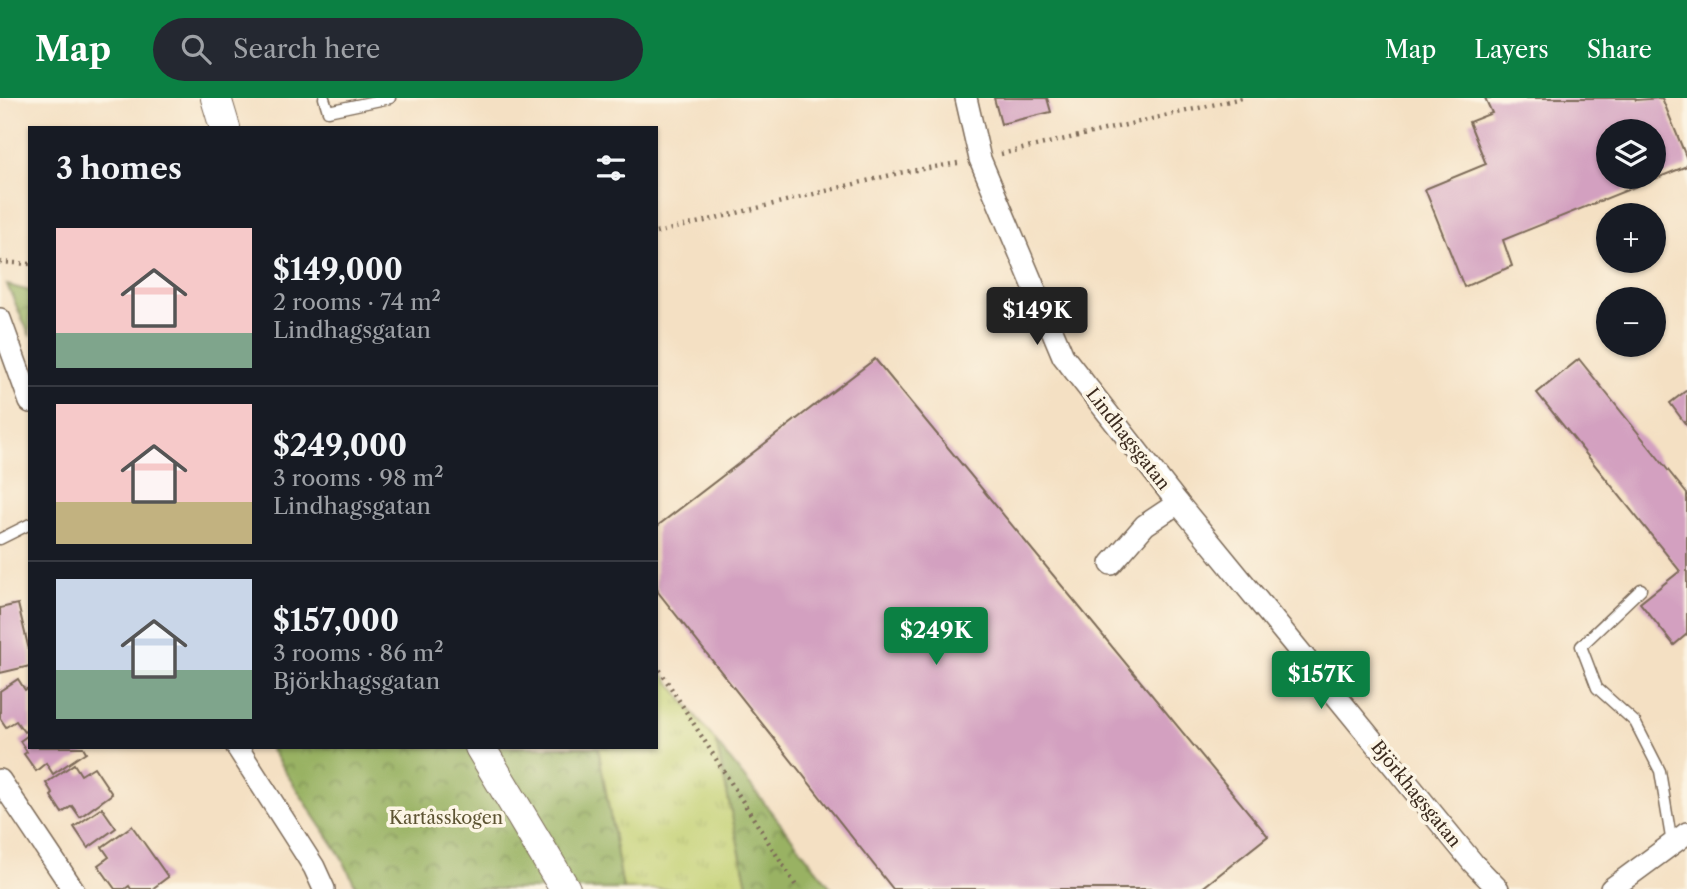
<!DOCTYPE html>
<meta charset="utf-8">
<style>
body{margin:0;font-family:"Libre Caslon Text",serif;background:#242831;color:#f1f3f6;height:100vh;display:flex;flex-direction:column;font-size:26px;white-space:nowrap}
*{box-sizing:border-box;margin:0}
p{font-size:23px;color:#9ea1a6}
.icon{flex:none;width:38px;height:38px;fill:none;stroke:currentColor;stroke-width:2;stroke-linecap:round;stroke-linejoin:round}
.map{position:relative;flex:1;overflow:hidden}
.side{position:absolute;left:28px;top:28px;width:630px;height:623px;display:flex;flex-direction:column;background:#171b24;border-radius:0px;box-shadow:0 2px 5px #0004}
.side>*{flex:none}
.buttons{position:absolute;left:1596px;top:21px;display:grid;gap:14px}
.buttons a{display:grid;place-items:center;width:70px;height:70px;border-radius:50%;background:#171b24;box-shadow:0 2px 5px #0004;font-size:35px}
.price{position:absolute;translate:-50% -60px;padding:0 16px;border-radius:7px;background:#0b8043;color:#fff;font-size:23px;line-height:46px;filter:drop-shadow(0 2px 4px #0008)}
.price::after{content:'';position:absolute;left:50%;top:42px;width:21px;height:16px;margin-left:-10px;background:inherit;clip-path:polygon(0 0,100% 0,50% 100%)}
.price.current{background:#222;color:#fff}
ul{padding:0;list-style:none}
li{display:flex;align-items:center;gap:21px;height:175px;padding:0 28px}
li+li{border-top:2px solid #363941}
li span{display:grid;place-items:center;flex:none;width:196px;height:140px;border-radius:0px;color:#555}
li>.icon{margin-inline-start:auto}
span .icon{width:84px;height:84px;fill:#fffc;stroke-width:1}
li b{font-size:30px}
h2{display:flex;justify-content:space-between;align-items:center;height:84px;padding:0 28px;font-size:30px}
header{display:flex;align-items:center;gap:42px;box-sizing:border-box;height:98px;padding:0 35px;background:#0b8043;color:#fff}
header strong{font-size:33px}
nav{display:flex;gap:38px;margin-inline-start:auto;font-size:24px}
.search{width:490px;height:63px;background:#242831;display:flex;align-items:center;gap:18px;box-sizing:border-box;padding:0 24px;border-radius:38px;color:#9ea1a6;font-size:26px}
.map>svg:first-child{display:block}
.grass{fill:url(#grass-tufts);stroke:#7e7d48;stroke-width:2}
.forest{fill:url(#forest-crowns);stroke:#6a6e41;stroke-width:2}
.building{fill:#d3a0c0;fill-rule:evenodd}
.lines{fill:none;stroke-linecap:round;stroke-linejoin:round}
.service-casing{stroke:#7c6a58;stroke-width:13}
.minor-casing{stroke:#7c6a58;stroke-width:24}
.secondary-casing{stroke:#7c6a58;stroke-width:32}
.path{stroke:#7c6a58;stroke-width:4.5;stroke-dasharray:2 5;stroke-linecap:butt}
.service{stroke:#fff;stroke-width:10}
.minor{stroke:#fff;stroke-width:21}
.secondary{stroke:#fff;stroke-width:30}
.labels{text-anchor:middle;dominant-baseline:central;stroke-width:7;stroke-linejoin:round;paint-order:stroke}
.street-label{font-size:18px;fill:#3b2a1e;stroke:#fcf5e5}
.park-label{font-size:18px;fill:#5d5433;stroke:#fcf5e5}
</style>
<header>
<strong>Map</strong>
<div class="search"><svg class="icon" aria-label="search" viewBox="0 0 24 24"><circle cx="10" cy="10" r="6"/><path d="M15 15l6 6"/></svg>Search here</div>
<nav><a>Map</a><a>Layers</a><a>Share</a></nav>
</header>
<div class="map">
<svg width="1687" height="791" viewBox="0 0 1687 791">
<defs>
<pattern id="grass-tufts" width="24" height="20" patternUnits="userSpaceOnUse" patternTransform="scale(1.75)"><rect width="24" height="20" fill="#c2d072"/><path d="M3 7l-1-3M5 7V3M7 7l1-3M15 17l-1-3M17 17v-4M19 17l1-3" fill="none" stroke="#a8b362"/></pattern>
<pattern id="forest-crowns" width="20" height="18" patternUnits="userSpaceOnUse" patternTransform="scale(1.75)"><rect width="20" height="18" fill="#99b264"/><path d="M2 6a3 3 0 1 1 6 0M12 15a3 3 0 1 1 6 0" fill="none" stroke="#7e9152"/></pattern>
</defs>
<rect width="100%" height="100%" fill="#fcf5e5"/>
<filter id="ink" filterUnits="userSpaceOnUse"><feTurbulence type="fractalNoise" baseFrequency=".0143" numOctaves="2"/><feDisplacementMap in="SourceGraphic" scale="14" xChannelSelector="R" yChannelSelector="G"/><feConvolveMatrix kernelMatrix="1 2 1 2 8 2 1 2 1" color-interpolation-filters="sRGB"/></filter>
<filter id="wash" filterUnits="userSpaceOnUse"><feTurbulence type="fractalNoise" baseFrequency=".00686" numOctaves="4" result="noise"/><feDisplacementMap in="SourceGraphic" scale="28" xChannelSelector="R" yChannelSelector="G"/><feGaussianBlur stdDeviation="1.57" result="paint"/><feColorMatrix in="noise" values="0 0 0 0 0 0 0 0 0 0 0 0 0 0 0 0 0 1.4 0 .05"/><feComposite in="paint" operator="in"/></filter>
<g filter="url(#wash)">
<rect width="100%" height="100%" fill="#f4e0c3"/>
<path class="grass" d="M656,567L716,644L748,791H623L598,649H656Z"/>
<g class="forest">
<path d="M7,187L30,193V238Z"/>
<path d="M716,644L832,791H748Z"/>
<path d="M269,649H598L623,791H357L342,760Z"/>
</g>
<g id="blocks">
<g class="building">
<path d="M994,0H1047L1051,14L1001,26Z"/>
<path d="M1485,0H1635L1636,2L1662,0L1687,61V68L1503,142L1512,168L1464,189L1425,91L1486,66L1469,24L1492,15ZM1608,33H1654V79H1608Z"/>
<path d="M875,261L1268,738L1201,791H893L658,494L656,486V429Z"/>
<path d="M1579,261L1687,396V536L1674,547L1640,505L1680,473L1537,295Z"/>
<path d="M1687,292V328L1670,305Z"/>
<path d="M18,506L30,556V568L0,575V510Z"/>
<path d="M18,581L25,592L30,589V630L24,634L16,623L6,629L0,620V593Z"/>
<path d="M30,636V649H83L86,654L53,676L46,665L36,673L24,656L27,654L20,643Z"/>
<path d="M74,666L81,677L94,669L112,696L80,719L72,708L62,715L51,698L53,696L46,685Z"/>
<path d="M102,710L116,730L88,750L74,729Z"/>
<path d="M132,728L168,779L152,791H131L129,788L125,791H115L98,767L109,759L102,749Z"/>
</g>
</g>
</g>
<g filter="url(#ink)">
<use href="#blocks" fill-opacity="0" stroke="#7c6a58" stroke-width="2"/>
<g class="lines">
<defs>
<g id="service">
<path d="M324,0L328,13L390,0"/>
<path d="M0,441L30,426"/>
<path d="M1641,491L1581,548L1597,590L1635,624L1660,673L1672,746"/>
</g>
<g id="minor">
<path d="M966,0L980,61L1063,258L1178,405L1145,427L1111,466"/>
<path d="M0,221L30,304"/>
<path d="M1178,405L1473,765L1498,791"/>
<path d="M237,649L314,769L324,791"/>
<path d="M0,682L73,791"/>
<path d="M1611,791L1687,735"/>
</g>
<g id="secondary">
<path d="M216,0L225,30"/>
<path d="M480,649L565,791"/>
</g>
</defs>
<use href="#service" class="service-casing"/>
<use href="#minor" class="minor-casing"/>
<use href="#secondary" class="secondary-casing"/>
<g class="path">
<path d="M1001,56L1242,0"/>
<path d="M656,135L899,75L958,65"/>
<path d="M0,164L30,166"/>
<path d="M656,566L798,791"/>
</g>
<use href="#service" class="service"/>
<use href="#minor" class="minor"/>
<use href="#secondary" class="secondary"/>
</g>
</g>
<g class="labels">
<g class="street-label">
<text transform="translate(1128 341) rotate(52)">Lindhagsgatan</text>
<text transform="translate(1416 696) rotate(51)">Björkhagsgatan</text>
</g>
<g class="park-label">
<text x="446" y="720">Kartåsskogen</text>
</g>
</g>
</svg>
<div class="buttons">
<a><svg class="icon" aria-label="layers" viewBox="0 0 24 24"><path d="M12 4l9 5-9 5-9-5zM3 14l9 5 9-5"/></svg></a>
<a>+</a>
<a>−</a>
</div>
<b class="price current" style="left:1037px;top:249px">$149K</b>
<b class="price" style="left:936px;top:569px">$249K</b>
<b class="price" style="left:1321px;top:613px">$157K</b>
<section class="side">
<h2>3 homes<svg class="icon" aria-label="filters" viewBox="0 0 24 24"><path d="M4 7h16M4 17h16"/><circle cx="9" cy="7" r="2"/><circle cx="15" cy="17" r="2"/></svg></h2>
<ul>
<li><span style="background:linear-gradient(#f6c9c9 75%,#7fa58c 0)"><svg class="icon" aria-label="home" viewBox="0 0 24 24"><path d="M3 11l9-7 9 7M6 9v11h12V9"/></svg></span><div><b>$149,000</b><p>2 rooms · 74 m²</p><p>Lindhagsgatan</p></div></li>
<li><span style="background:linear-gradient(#f6c9c9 70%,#c2b280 0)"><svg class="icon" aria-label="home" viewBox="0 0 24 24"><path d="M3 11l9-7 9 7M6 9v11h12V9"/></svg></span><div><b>$249,000</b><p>3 rooms · 98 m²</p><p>Lindhagsgatan</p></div></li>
<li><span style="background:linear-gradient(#c9d6e8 65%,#7fa58c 0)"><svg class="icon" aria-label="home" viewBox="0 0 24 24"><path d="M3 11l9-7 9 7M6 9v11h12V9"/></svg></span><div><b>$157,000</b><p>3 rooms · 86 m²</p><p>Björkhagsgatan</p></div></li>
</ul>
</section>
</div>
